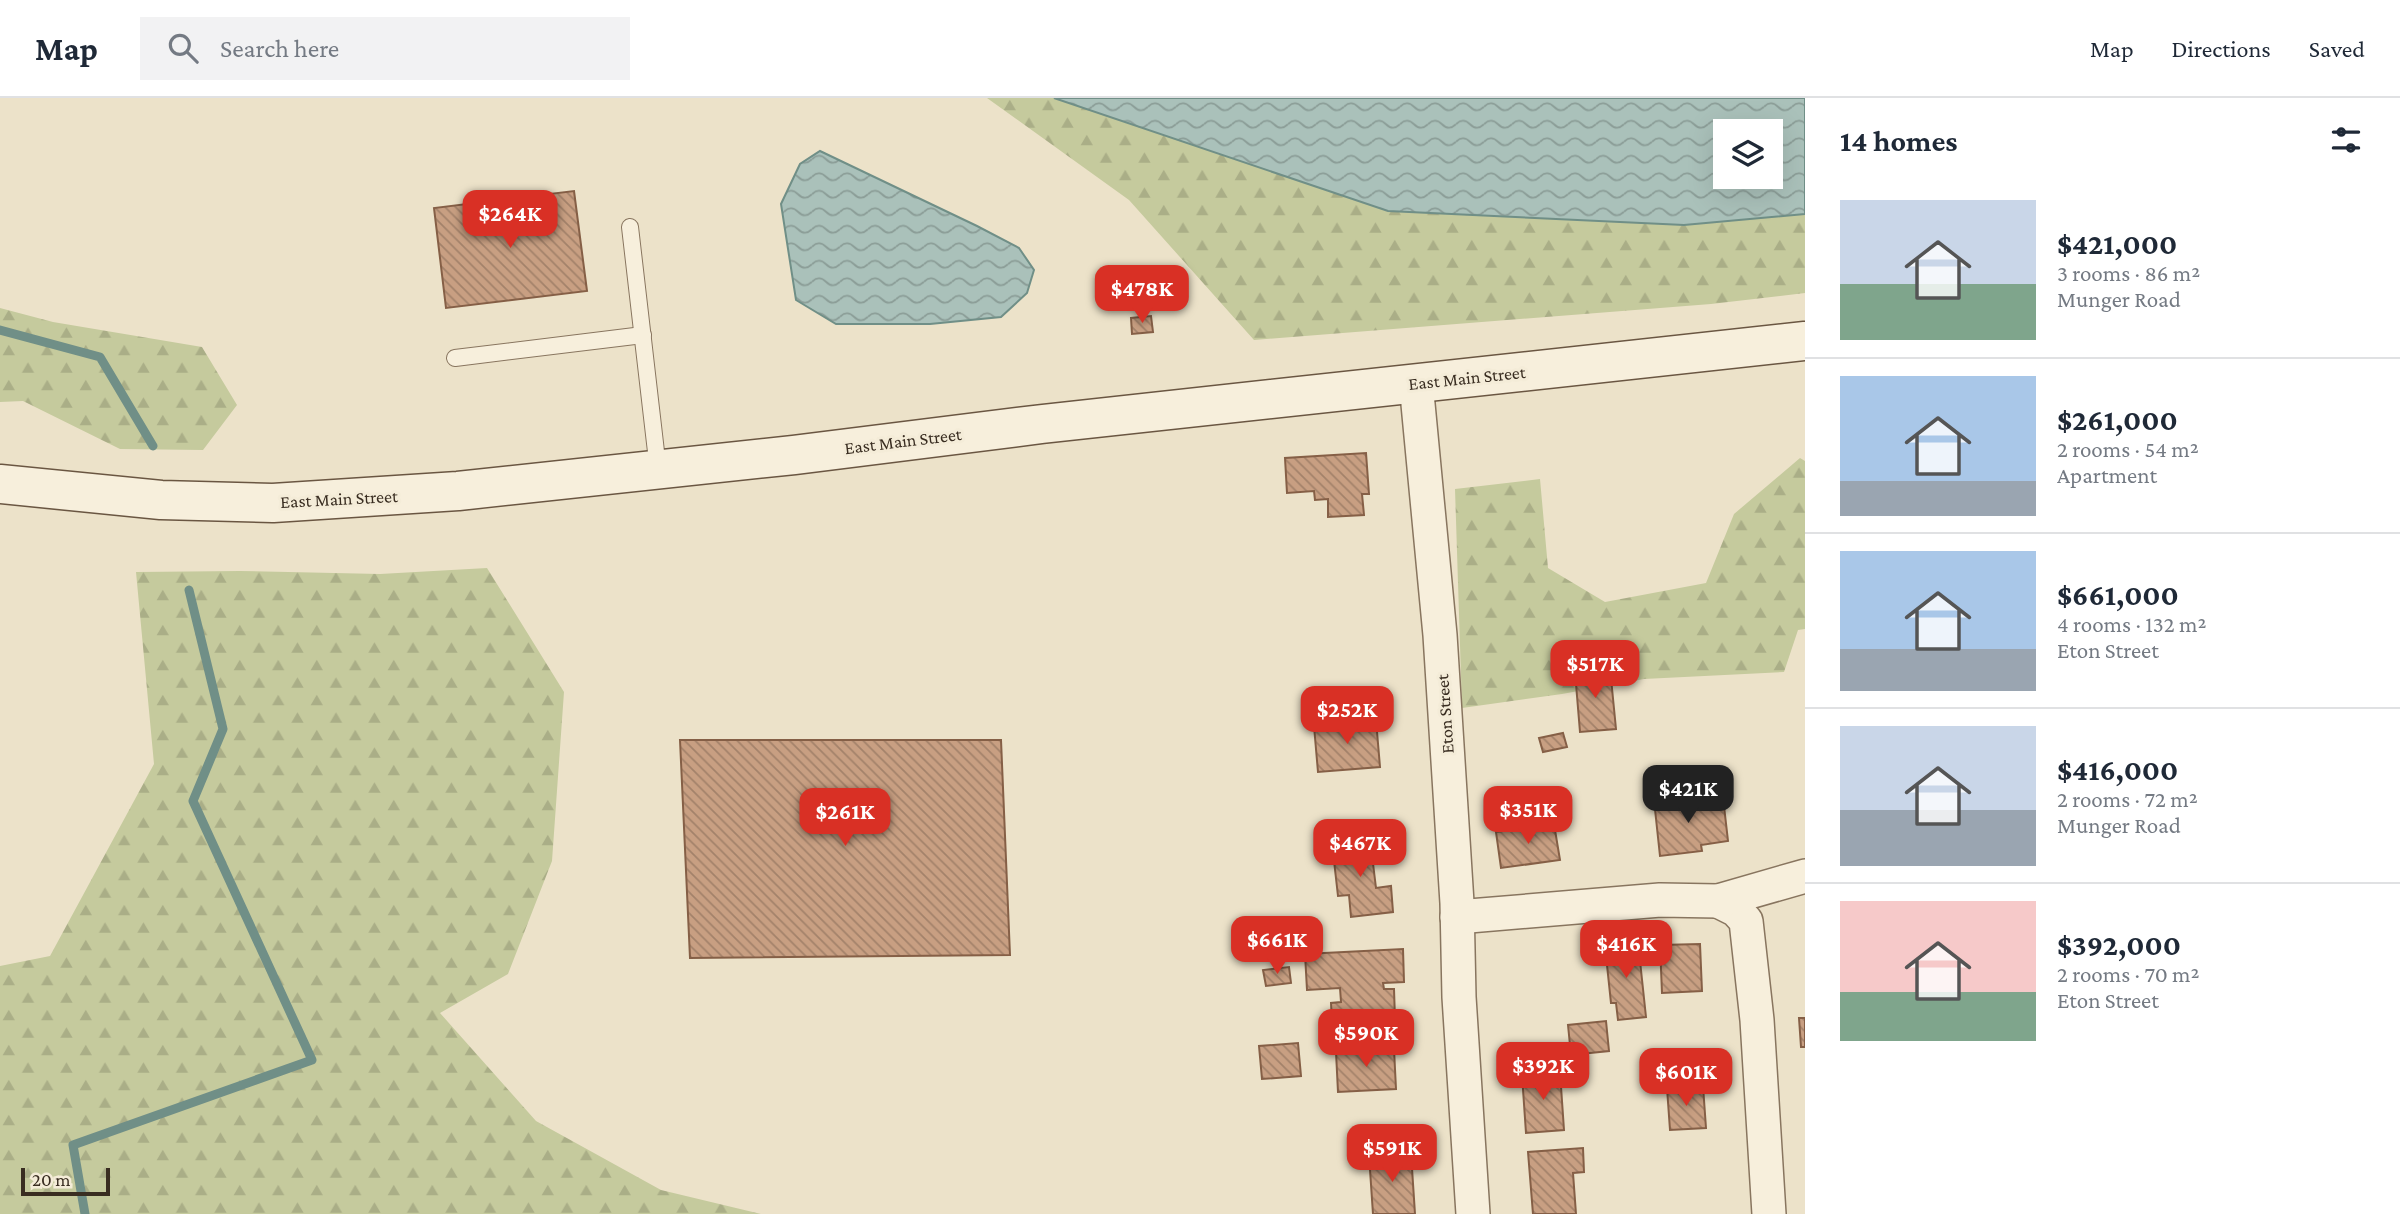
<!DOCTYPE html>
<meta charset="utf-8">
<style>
body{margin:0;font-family:"Crimson Pro",serif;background:#f2f2f3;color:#1f2937;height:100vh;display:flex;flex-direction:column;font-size:26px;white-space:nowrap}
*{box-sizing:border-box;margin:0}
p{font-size:23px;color:#747a83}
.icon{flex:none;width:38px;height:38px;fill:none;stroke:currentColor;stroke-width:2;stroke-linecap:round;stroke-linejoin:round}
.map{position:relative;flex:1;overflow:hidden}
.panel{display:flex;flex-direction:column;background:#fff;width:595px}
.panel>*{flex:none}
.buttons{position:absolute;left:1713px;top:21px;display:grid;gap:14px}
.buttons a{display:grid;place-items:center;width:70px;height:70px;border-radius:0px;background:#fff;box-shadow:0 7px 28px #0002;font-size:35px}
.scale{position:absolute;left:21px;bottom:18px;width:89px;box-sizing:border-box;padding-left:7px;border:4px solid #392d21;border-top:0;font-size:19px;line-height:24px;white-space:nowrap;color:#392d21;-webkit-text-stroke:5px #f4ecd8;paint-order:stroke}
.price{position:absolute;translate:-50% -60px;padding:0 16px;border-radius:14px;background:#d93025;color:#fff;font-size:23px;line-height:46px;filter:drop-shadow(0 2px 4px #0008)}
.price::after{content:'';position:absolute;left:50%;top:42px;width:21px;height:16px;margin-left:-10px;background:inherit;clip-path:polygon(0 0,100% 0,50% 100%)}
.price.active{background:#222;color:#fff}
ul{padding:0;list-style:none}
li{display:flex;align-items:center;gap:21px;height:175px;padding:0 35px}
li+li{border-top:2px solid #e0e1e3}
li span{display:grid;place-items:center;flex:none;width:196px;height:140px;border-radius:0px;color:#555}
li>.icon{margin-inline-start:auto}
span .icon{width:84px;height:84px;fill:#fffc;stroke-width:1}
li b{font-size:30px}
h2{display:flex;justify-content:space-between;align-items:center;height:84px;padding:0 35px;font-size:30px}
header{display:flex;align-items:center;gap:42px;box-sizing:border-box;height:98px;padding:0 35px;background:#fff;border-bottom:2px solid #e0e1e3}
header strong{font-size:33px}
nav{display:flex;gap:38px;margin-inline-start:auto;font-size:24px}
.search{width:490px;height:63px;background:#f2f2f3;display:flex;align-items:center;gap:18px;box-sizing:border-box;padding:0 24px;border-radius:0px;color:#747a83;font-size:26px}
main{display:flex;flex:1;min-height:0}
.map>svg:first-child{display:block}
.forest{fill:url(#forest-firs)}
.water{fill:url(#water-waves);stroke:#708f87;stroke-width:2;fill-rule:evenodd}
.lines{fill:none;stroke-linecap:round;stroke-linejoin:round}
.stream{stroke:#708f87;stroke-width:9}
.building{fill:url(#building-back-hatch);stroke:#855f46;stroke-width:2}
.lane-casing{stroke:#88755f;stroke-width:18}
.street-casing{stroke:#88755f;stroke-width:36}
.secondary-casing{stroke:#6a5642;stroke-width:41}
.lane{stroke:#f7efdc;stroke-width:16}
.street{stroke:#f7efdc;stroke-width:33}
.secondary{stroke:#f7efdc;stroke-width:38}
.labels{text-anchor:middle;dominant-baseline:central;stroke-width:6;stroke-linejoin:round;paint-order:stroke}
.street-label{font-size:18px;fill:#392d21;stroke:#f4ecd8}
</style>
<header>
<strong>Map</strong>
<div class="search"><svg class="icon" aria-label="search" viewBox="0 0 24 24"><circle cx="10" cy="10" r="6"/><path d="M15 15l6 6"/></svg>Search here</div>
<nav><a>Map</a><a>Directions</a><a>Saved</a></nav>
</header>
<main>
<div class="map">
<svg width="1805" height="1116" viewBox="0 0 1805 1116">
<defs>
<pattern id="forest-firs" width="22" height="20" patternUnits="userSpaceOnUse" patternTransform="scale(1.75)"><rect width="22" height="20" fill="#c5ca9d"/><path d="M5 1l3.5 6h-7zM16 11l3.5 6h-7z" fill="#aaae87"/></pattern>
<pattern id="water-waves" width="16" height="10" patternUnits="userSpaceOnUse" patternTransform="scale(1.75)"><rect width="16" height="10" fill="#aac1ba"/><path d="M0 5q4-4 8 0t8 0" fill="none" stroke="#8b9d97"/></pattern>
<pattern id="building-back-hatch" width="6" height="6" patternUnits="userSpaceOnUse" patternTransform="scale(1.75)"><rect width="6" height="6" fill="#c89f82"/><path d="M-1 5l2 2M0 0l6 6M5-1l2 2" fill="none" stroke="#a3826a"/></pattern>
</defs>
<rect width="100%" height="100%" fill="#ece2c9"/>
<g class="forest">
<path d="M987,0H1054L1684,127L1805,116V195L1711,206L1254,242L1129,102Z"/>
<path d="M0,210L53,224L202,249L237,307L203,352L120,351L23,303L0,304Z"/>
<path d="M1800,360L1805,363V531L1798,532L1784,574L1644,581L1562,596L1462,610L1455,391L1540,381L1548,470L1605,504L1706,485L1734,416Z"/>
<path d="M487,470L564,594L552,763L508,876L440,915L536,1023L661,1092L761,1116H0V868L50,858L154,666L136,474L240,473L380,476Z"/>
</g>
<g class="water">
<path d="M1054,0H1805V116L1684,127L1388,113ZM1771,33V79H1726V33Z"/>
<path d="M820,53L977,128L1019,150L1034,172L1027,195L1001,219L930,226H836L796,202L781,106L800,66Z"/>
</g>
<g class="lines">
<g class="stream">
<path d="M0,232L100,259L153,348"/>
<path d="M85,1116L73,1047L312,962L193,703L223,631L189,492"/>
</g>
</g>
<g class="building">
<path d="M574,93L587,193L446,210L434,110Z"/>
<path d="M1151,218L1153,234L1132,236L1131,220Z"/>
<path d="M1366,355L1369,396H1362L1364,417L1328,419V401L1315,402L1314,393L1287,395L1285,360Z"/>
<path d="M1610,570L1616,631L1580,634L1575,574Z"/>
<path d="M1376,622L1380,669L1318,674L1314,628Z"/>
<path d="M1563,635L1567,649L1543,654L1539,640Z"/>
<path d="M680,642H1001L1010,857L690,860Z"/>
<path d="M1697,697L1699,711L1724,708L1728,743L1701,747L1702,753L1660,758L1654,702Z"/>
<path d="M1554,726L1560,762L1501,770L1496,734Z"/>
<path d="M1370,741L1376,790L1391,788L1393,814L1351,819L1349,797L1338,798L1332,745Z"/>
<path d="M1638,844L1646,919L1618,922L1616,905H1611L1605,848Z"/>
<path d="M1700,846L1702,893L1662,895L1660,847Z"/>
<path d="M1403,851L1404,884L1383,885L1384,891H1394L1395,921L1332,924L1331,905L1341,904L1340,890L1307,892L1305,856Z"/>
<path d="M1289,869L1291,885L1266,888L1263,872Z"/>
<path d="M1799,920H1805V949H1801Z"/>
<path d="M1606,923L1609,953L1571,957L1568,927Z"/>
<path d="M1298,945L1301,978L1262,981L1259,948Z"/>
<path d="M1380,947V951H1394L1396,991L1338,994L1336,954H1351V948Z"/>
<path d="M1690,952L1692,978L1668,980L1666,954Z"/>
<path d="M1560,974L1564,1032L1526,1035L1522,977Z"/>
<path d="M1703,988L1706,1030L1670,1032L1667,990Z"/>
<path d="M1583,1050L1584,1074L1573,1075L1576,1116H1533L1528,1054Z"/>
<path d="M1411,1055L1415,1116H1373L1369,1057Z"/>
</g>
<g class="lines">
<defs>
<g id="lane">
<path d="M630,129L658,371"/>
<path d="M455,260L643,237"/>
</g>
<g id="street">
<path d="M1416,285L1440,537L1457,805L1459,899L1473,1116"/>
<path d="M1718,803L1736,812L1746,823L1757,922L1769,1116"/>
<path d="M1457,819L1660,802L1718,803L1805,778"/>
</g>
<path id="secondary" d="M0,386L161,402L273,405L458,393L794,357L1042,326L1805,243"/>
</defs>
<use href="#lane" class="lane-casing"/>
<use href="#street" class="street-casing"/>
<use href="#secondary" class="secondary-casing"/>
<use href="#lane" class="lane"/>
<use href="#street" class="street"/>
<use href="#secondary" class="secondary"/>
</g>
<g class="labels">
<g class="street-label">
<text transform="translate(1467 280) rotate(-6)">East Main Street</text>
<text transform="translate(903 343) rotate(-7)">East Main Street</text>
<text transform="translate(339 401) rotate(-3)">East Main Street</text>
<text transform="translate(1445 616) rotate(-94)">Eton Street</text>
</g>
</g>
</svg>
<div class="buttons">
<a><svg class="icon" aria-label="layers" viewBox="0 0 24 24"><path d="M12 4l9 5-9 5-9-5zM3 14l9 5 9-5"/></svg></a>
</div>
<div class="scale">20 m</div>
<b class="price" style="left:510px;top:152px">$264K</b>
<b class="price" style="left:1142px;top:227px">$478K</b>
<b class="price" style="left:1595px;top:602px">$517K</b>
<b class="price" style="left:1347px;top:648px">$252K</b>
<b class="price active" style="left:1688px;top:727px">$421K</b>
<b class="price" style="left:1528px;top:748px">$351K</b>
<b class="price" style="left:845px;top:750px">$261K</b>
<b class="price" style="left:1360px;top:781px">$467K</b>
<b class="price" style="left:1277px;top:878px">$661K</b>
<b class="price" style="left:1626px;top:882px">$416K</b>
<b class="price" style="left:1366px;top:971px">$590K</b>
<b class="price" style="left:1543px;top:1004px">$392K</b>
<b class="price" style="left:1686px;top:1010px">$601K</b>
<b class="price" style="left:1392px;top:1086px">$591K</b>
</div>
<section class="panel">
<h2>14 homes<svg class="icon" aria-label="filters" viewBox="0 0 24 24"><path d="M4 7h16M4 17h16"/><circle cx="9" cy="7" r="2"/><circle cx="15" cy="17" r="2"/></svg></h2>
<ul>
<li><span style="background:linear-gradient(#c9d6e8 60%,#7fa58c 0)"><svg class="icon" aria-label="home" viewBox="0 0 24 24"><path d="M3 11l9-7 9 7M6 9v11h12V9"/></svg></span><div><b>$421,000</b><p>3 rooms · 86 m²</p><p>Munger Road</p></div></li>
<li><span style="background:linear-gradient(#a9c7e8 75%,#9aa5b1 0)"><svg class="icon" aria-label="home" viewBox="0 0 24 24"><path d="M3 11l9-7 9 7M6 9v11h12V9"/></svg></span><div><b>$261,000</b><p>2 rooms · 54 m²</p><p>Apartment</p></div></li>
<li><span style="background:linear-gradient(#a9c7e8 70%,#9aa5b1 0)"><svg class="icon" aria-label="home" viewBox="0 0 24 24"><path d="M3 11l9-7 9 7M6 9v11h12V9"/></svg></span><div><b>$661,000</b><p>4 rooms · 132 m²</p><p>Eton Street</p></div></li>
<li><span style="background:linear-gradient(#c9d6e8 60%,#9aa5b1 0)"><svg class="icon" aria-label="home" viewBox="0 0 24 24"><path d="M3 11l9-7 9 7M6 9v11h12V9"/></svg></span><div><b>$416,000</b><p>2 rooms · 72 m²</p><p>Munger Road</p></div></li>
<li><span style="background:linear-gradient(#f6c9c9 65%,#7fa58c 0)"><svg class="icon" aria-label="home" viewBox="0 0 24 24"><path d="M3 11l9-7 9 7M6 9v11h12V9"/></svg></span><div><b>$392,000</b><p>2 rooms · 70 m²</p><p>Eton Street</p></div></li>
</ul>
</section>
</main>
